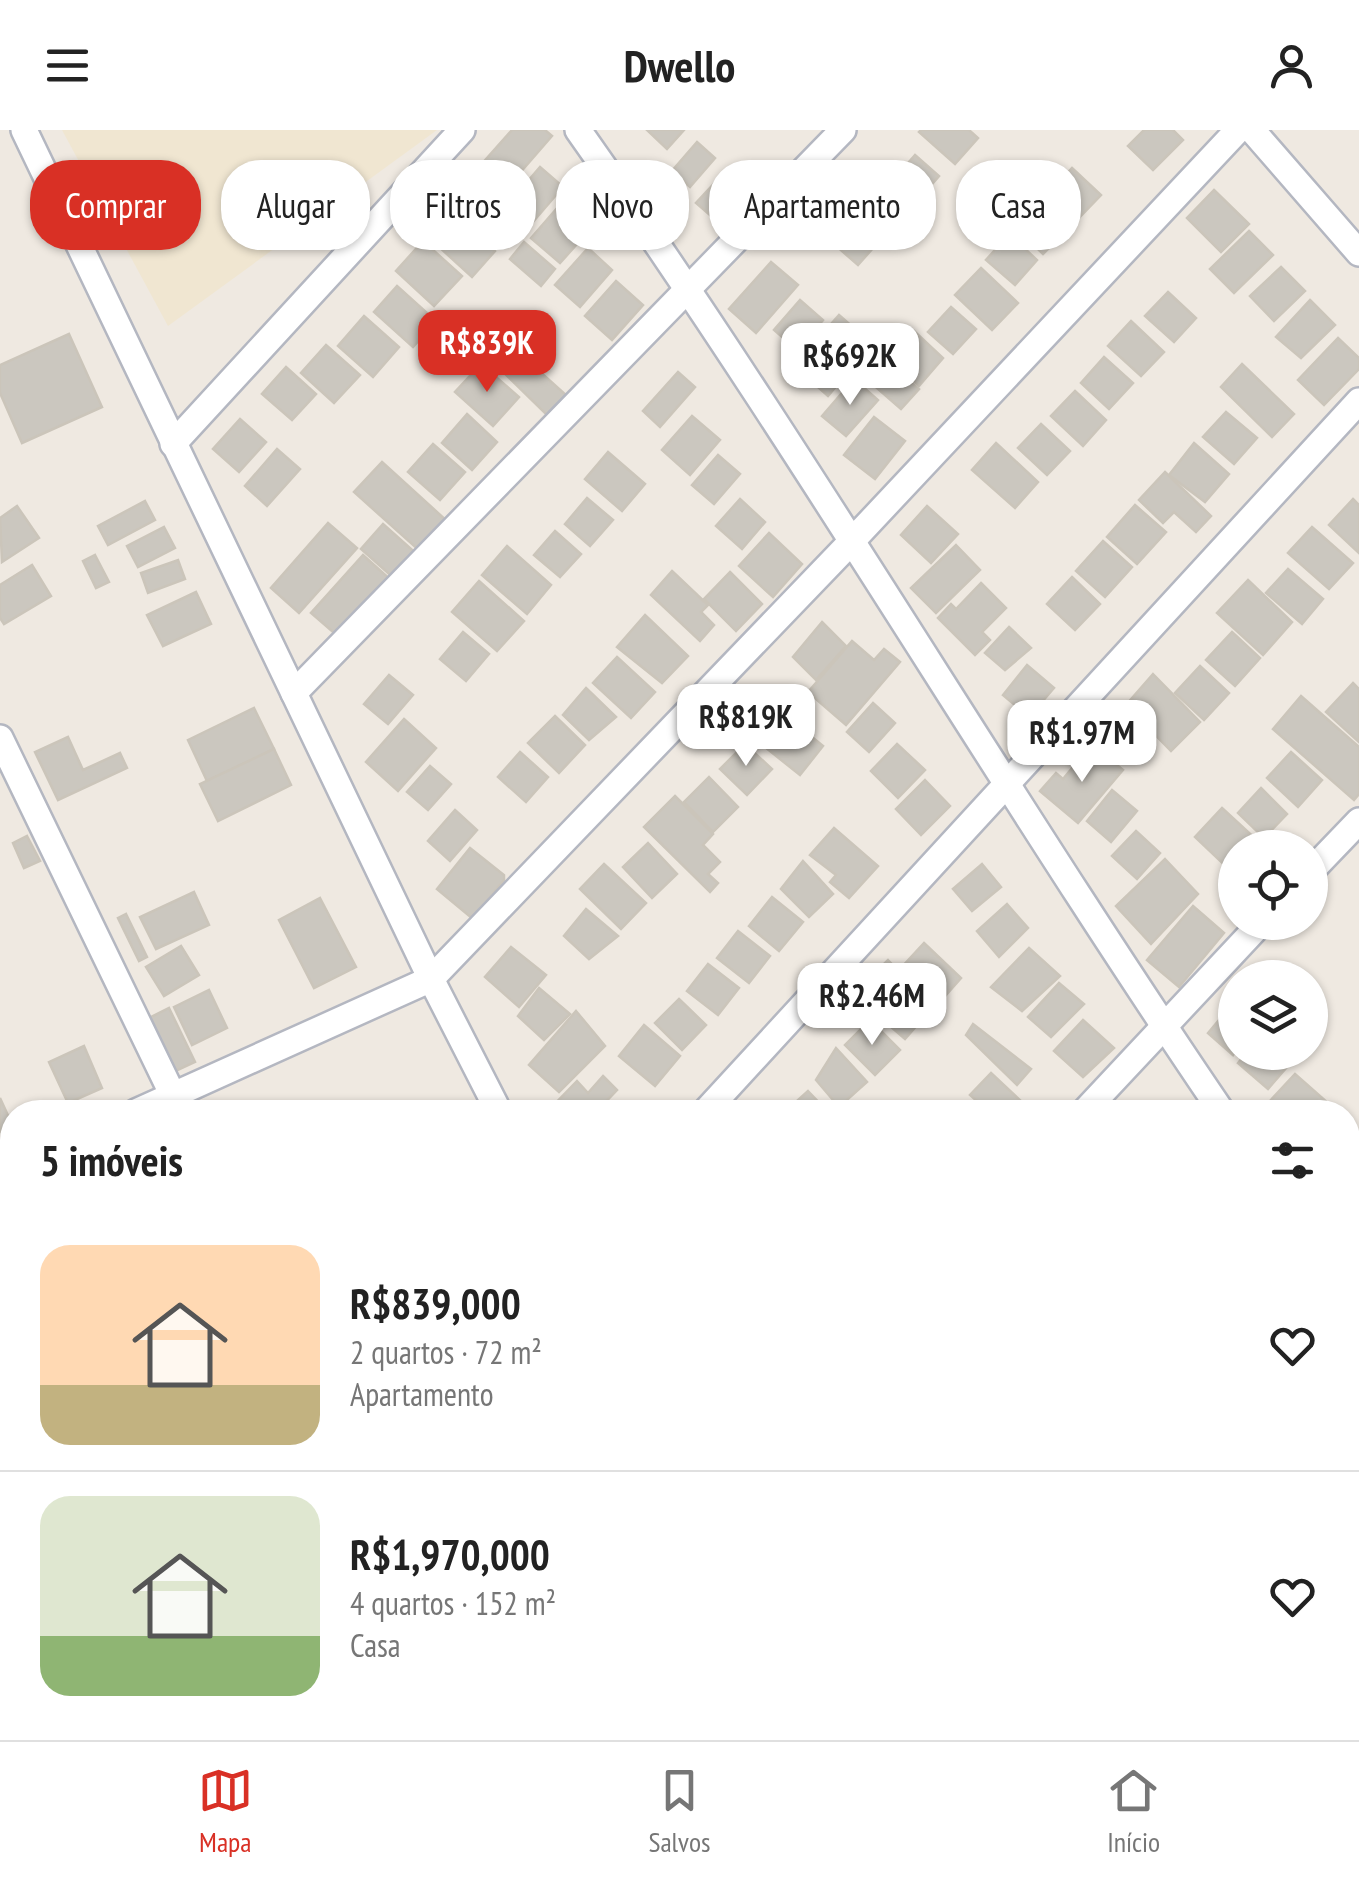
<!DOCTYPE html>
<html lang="pt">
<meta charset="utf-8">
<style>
body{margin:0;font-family:"PT Sans Narrow",sans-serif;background:#f6f6f6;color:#222;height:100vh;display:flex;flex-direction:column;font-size:38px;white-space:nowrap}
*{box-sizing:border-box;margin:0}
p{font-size:32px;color:#767676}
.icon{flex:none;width:55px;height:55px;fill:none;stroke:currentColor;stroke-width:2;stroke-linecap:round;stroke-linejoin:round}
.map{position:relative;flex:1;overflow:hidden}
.details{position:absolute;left:0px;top:970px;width:1360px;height:640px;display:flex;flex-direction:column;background:#fff;border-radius:40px 40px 0 0;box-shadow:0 2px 8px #0004}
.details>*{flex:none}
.guide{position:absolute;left:30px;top:30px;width:1300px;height:90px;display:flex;gap:20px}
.fabs{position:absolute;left:1218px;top:700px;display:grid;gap:20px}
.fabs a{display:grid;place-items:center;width:110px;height:110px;border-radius:50%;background:#fff;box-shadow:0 2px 8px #0004;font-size:50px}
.price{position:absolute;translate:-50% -85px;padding:0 22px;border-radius:20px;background:#fff;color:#222;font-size:32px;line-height:65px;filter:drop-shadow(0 2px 5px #0008)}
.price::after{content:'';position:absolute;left:50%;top:60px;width:30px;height:22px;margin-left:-15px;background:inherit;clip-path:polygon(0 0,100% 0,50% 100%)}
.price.on{background:#d93025;color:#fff}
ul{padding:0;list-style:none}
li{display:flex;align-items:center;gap:30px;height:250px;padding:0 40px}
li+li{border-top:2px solid #e0e0e0}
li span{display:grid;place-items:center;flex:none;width:280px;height:200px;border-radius:30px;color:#555}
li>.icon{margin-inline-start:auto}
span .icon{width:120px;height:120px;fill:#fffc;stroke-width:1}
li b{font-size:42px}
h2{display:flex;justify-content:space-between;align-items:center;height:120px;padding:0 40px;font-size:42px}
.tag{padding:0 35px;border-radius:40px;background:#fff;box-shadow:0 2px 8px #0004;font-size:35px;line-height:90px}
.tag.on{background:#d93025;color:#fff}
header{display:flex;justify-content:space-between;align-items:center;height:130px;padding:0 40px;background:#fff;font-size:45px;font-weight:800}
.dock{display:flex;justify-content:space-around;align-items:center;height:140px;border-top:2px solid #e0e0e0;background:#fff;font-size:28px;color:#767676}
.dock a{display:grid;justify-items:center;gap:5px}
.dock .on{color:#d93025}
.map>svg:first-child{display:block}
.education{fill:#f0e6d1}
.building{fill:#cbc7bf;stroke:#cbc5ba;stroke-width:2.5}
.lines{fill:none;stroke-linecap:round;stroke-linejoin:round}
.street-casing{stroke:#b4b7c1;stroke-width:30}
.street{stroke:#fff;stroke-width:25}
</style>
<header><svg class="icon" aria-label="menu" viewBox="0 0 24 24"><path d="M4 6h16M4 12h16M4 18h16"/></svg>Dwello<svg class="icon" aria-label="person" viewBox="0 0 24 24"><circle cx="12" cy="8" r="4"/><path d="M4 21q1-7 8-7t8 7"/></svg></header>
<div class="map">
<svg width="1359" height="1610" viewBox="0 0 1359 1610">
<rect width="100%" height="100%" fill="#efe9e1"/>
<path class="education" d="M62,0H437L168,196Z"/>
<g class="building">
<path d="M512,0H545L552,6L506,59L480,36Z"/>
<path d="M647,0H684L667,19Z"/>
<path d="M921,0H969L978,8L955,34L919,2Z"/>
<path d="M1144,0H1173L1183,10L1153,40L1128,16Z"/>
<path d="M697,12L715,28L690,57L672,41Z"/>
<path d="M915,25L939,46L920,68L896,47Z"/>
<path d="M540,37L563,57L526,100L503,80Z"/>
<path d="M1072,38L1101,65L1076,91L1048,64Z"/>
<path d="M721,46L750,72L726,99L696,73Z"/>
<path d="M886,57L909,78L888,100L866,80Z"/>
<path d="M1214,60L1249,94L1221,122L1187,88Z"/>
<path d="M565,69L595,94L560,133L531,108Z"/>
<path d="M1042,71L1069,98L1043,124L1016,98Z"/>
<path d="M859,89L881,109L858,135L835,115Z"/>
<path d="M461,91L495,121L472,147L438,116Z"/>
<path d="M1249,101L1273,125L1234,163L1210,139Z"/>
<path d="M1009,104L1037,130L1015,155L986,130Z"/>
<path d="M423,111L462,146L434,176L396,141Z"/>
<path d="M524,112L555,139L541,156L510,129Z"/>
<path d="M588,118L612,140L580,177L555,155Z"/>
<path d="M771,132L798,155L756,203L729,179Z"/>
<path d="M1281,137L1305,161L1274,191L1250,166Z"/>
<path d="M981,138L1018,173L992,200L955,165Z"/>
<path d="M616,151L643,175L612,210L585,186Z"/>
<path d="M397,156L436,191L413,217L374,182Z"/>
<path d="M1168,162L1196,188L1174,212L1145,186Z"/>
<path d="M800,170L823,190L797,220L774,200Z"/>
<path d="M1310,170L1335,195L1301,228L1276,207Z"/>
<path d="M951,177L976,199L953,224L928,202Z"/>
<path d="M839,185L872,214L828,266L794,236Z"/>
<path d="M364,186L399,217L373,247L338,216Z"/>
<path d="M1131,191L1164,222L1141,246L1108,216Z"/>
<path d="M914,201L943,228L919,256L889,228Z"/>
<path d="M517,202L548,230L538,240L566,265L548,286L491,230Z"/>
<path d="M69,204L102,277L22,313L0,263V235Z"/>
<path d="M1338,208L1359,228V239L1324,275L1298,250Z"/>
<path d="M326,215L360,245L334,273L301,243Z"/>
<path d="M878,224L919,259L901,279L861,244Z"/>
<path d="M1104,227L1133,253L1109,279L1081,253Z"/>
<path d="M481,234L519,267L493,296L455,262Z"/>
<path d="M1242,234L1294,284L1272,307L1221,257Z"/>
<path d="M286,237L316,264L292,290L262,264Z"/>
<path d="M678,242L695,257L660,297L643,281Z"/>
<path d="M854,249L878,270L846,306L822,286Z"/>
<path d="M1075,261L1106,290L1083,316L1051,286Z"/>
<path d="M1226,282L1257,308L1234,334L1203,307Z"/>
<path d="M467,284L497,312L472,340L442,313Z"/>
<path d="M692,286L720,310L690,345L662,320Z"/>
<path d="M874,287L905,311L875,349L844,325Z"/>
<path d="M240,289L266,312L239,342L213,319Z"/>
<path d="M1041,294L1070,321L1047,345L1018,318Z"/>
<path d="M996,313L1038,352L1015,378L972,340Z"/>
<path d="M1194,313L1229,344L1205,372L1169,345Z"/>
<path d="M433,314L465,342L440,370L408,342Z"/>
<path d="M277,319L300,339L267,376L245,356Z"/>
<path d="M608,322L645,354L622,381L585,349Z"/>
<path d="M718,325L740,344L714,374L692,355Z"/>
<path d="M382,332L448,392L421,422L354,362Z"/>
<path d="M1165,342L1211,386L1196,402L1174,382L1163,393L1139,370Z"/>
<path d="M587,368L613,390L590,416L565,394Z"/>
<path d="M740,369L765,392L742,419L716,396Z"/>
<path d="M1353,369L1359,375V423L1329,395Z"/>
<path d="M145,371L155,390L108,415L98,396Z"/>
<path d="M1135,375L1166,402L1137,434L1107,407Z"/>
<path d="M17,376L39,408L2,432L0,388Z"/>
<path d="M927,376L958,404L931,433L901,405Z"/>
<path d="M328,393L357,418L299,483L271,458Z"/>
<path d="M383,394L419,426L397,451L361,419Z"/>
<path d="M164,397L175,418L138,437L127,416Z"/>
<path d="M1312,397L1353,433L1329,459L1288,423Z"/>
<path d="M555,401L581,424L560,447L534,425Z"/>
<path d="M769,403L802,434L773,467L739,436Z"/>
<path d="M1103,411L1132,437L1105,467L1076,441Z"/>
<path d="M956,415L980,440L936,483L911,458Z"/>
<path d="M507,416L551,455L527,484L482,445Z"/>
<path d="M95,425L109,452L96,458L83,431Z"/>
<path d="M363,425L392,451L340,508L311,483Z"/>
<path d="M178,430L185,449L148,463L141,443Z"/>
<path d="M32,435L51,466L4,494L0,488V455Z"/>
<path d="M1288,439L1323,469L1302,494L1266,463Z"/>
<path d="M672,441L708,475L701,482L714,495L700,511L651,465Z"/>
<path d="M730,442L762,474L736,501L704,469Z"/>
<path d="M1072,447L1100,474L1075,500L1047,474Z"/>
<path d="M1248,450L1292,492L1263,525L1217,483Z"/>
<path d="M479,451L524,491L497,521L452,482Z"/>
<path d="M981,453L1006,478L982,502L990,510L975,525L938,488L951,474L956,479Z"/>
<path d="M196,462L211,494L163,516L147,485Z"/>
<path d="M645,485L688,526L662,553L617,517Z"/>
<path d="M822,492L846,516L816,550L793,527Z"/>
<path d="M1009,497L1031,518L1005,540L985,523Z"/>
<path d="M463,502L489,524L466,551L440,529Z"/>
<path d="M1232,502L1260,528L1235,556L1206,530Z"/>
<path d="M852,511L874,530L884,519L900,532L846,595L808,562Z"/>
<path d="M617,527L655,562L631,588L593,553Z"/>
<path d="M1027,535L1054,558L1029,587L1003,565Z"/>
<path d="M1200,536L1229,563L1204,590L1175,563Z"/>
<path d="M1153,544L1200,592L1171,621L1126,575Z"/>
<path d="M389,545L413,565L388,594L364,574Z"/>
<path d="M1353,553L1359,559V612L1326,582Z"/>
<path d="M586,558L616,587L589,610L563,585Z"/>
<path d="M1301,566L1359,617V664L1354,670L1273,599Z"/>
<path d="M873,573L895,593L869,622L847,602Z"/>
<path d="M774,576L823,616L800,645L751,606Z"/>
<path d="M254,578L274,619L207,651L188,610Z"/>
<path d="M555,586L585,615L559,643L528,613Z"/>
<path d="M404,589L436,618L398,661L366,632Z"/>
<path d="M68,607L83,640L120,623L127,638L58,670L35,622Z"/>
<path d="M745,614L772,639L747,665L720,639Z"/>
<path d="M897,614L925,640L898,668L871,641Z"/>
<path d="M274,619L291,655L218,691L200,654Z"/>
<path d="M1087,620L1096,627L1101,622L1123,640L1078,693L1040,661L1056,643L1063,649Z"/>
<path d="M520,622L548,647L526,672L498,647Z"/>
<path d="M1291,622L1322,650L1298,677L1267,648Z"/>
<path d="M430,636L451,654L428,680L407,662Z"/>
<path d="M709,647L738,677L713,702L684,672Z"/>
<path d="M925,650L950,676L921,705L896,679Z"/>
<path d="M1261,658L1287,684L1264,708L1238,683Z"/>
<path d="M1112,660L1137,681L1111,712L1087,691Z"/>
<path d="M675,666L713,704L703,715L720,732L708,744L718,753L710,762L644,697Z"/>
<path d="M1222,678L1261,714L1258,718H1235L1234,744L1195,707Z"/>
<path d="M455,680L477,700L450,731L428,711Z"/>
<path d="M834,698L878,736L849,768L830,752L836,745L810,725Z"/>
<path d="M1136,701L1160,723L1137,749L1112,726Z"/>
<path d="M27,706L40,731L24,738L13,713Z"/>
<path d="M648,713L677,744L652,768L623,737Z"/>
<path d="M470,718L504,745V750L473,789L437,759Z"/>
<path d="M1165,729L1198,764L1151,814L1116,776Z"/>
<path d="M803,731L833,764L809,787L781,759Z"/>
<path d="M604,734L646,773L621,799L580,759Z"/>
<path d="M982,734L1001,757L972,781L953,759Z"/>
<path d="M194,762L209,795L156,819L140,787Z"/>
<path d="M772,767L803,792L779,821L749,796Z"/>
<path d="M320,768L356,837L314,858L279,790Z"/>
<path d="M1007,774L1028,798L999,827L977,801Z"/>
<path d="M1193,776L1224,803L1179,857L1147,830Z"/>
<path d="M586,779L618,806L589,829L564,806Z"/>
<path d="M126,784L147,827L139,831L118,788Z"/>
<path d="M738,801L770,826L749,853L717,828Z"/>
<path d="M924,813L961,848L939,873L901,838Z"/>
<path d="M181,816L199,845L164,866L146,837Z"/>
<path d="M511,817L546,845L519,877L485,847Z"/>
<path d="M1029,818L1060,846L1022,881L991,857Z"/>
<path d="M888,830L933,877L905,909L853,864Z"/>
<path d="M708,834L739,858L718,885L687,861Z"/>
<path d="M1059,853L1084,874L1051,907L1028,887Z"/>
<path d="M539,858L570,884L544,910L518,886Z"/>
<path d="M209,860L227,898L192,915L174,877Z"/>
<path d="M679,869L706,895L682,920L655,893Z"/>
<path d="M1235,871V922L1233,925L1208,903Z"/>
<path d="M169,878L195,932L171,943L145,890Z"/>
<path d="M576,881L605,916L559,962L529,935Z"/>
<path d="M870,890L900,920L875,945L845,915Z"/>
<path d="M1083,890L1114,918L1083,947L1054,921Z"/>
<path d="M973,894L1031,939L1017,955L966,905Z"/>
<path d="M644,895L680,926L655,956L619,926Z"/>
<path d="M84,916L102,958L68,973L49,932Z"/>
<path d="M836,918L867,952L839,977L816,950Z"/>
<path d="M1247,922H1300L1268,959L1238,933Z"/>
<path d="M991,943L1022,972L1012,982H989L970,965Z"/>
<path d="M1295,944L1328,973L1319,982H1280L1269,972Z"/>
<path d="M603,946L617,960L596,982H547L577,951L588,963Z"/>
<path d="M808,961L828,982H789L787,980Z"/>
<path d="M0,968L12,994L0,1002Z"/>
<path d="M1348,1023L1359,1033V1068L1348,1080Z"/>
<path d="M1348,1299L1359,1308V1340L1348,1351Z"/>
<path d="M1359,1353V1380L1348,1368Z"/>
<path d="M12,1472V1510L0,1516V1479Z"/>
<path d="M12,1524V1561L5,1565L0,1556V1531Z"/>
<path d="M1348,1582L1359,1594V1610H1347L1332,1598H1348Z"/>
<path d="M69,1598H88L95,1610H45Z"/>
<path d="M976,1598H1024L1030,1603L1023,1610H983L974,1601Z"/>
<path d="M1149,1598H1158L1170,1610H1138Z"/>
<path d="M1174,1598H1208L1196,1610H1188Z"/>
</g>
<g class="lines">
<defs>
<g id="street">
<path d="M24,0L431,849L499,982"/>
<path d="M578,0C804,320 1002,659 1222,982"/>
<path d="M1252,0L1359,123"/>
<path d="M173,314L462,0"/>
<path d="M294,563L843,0"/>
<path d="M0,608L181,982"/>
<path d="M1310,742L1359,691"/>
<path d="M136,982L431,849L851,412L1238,0"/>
<path d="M705,982L1359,271"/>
<path d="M1084,982L1262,792"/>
<path d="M0,1045L12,1039"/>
<path d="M1348,1106L1359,1093"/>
<path d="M1348,1169L1359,1186"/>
<path d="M0,1263L12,1288"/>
<path d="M1348,1522L1359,1510"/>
<path d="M163,1598L169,1610"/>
<path d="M488,1598L494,1610"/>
<path d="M801,1598L807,1610"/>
<path d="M876,1610L891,1598"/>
<path d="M1260,1610L1273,1598"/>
</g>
</defs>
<use href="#street" class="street-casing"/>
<use href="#street" class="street"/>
</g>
</svg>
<div class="fabs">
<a><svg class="icon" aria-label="locate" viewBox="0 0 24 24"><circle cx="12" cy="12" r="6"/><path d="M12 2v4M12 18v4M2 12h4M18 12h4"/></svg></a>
<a><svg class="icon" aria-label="layers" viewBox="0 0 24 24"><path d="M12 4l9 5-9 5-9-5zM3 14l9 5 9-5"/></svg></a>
</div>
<b class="price on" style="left:487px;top:265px">R$839K</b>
<b class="price" style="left:850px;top:278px">R$692K</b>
<b class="price" style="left:746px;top:639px">R$819K</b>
<b class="price" style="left:1082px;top:655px">R$1.97M</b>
<b class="price" style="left:872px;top:918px">R$2.46M</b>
<div class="guide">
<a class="tag on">Comprar</a>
<a class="tag">Alugar</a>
<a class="tag">Filtros</a>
<a class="tag">Novo</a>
<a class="tag">Apartamento</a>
<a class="tag">Casa</a>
</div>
<section class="details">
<h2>5 imóveis<svg class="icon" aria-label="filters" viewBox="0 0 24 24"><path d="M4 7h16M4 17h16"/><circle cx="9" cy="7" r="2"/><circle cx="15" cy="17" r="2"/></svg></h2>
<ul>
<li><span style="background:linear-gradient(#ffd9b3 70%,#c2b280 0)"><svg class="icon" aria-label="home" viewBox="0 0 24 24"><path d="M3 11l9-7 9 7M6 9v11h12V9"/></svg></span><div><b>R$839,000</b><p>2 quartos · 72 m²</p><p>Apartamento</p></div><svg class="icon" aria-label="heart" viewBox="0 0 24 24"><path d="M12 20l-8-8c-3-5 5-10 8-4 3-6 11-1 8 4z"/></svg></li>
<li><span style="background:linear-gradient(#dfe7d0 70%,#8fb573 0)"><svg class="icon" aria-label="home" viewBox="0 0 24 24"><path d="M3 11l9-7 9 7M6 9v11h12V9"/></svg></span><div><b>R$1,970,000</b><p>4 quartos · 152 m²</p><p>Casa</p></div><svg class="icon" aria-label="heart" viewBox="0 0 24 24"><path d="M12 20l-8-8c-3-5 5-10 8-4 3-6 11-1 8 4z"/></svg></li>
</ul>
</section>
</div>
<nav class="dock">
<a class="on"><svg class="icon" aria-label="map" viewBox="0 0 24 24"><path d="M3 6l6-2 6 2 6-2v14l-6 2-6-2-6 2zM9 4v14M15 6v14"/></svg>Mapa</a>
<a><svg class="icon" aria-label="saved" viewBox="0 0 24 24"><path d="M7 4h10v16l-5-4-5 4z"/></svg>Salvos</a>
<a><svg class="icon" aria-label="home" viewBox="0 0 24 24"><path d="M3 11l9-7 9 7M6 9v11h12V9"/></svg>Início</a>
</nav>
